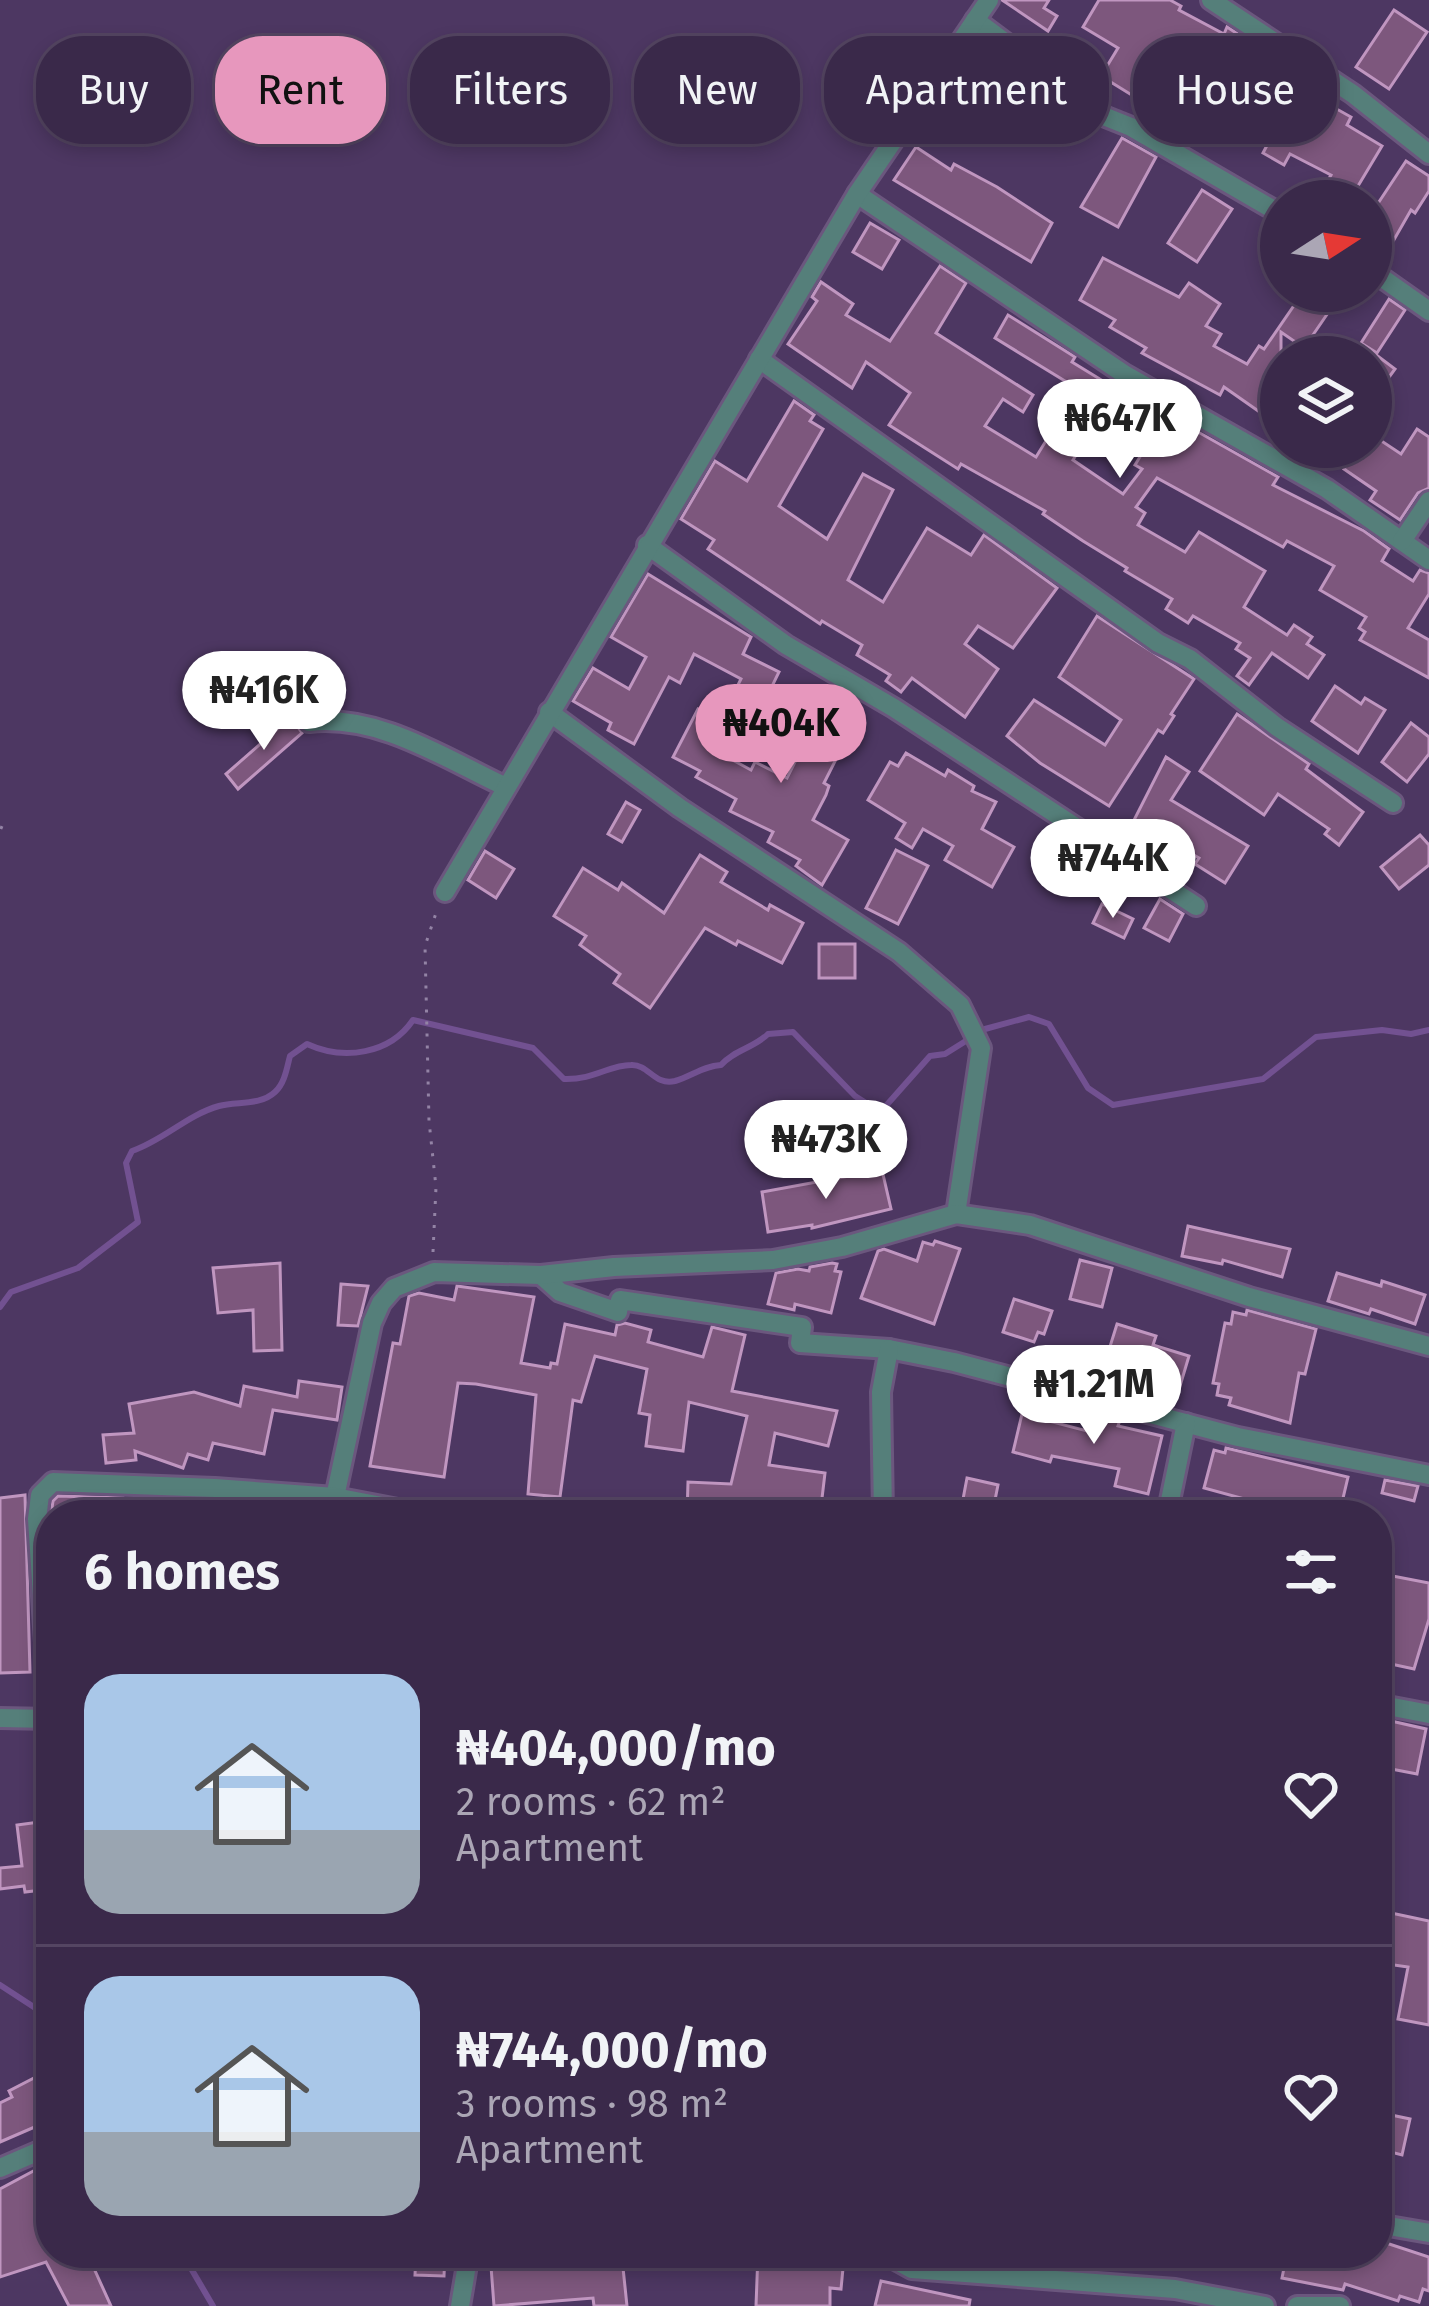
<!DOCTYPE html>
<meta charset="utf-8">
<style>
body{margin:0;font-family:"Fira Sans",sans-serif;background:#453554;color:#f1f3f6;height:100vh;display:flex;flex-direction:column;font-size:45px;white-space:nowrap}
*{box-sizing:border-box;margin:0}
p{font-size:39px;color:#aba6b5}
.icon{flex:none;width:66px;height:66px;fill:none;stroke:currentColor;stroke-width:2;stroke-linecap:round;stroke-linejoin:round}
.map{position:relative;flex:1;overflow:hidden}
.panel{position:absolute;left:36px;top:1500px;width:1356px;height:768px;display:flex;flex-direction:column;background:#3a294a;border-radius:48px;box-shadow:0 6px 18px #0003,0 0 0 3px #544562}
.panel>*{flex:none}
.guide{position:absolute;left:36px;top:36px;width:1359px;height:108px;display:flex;gap:24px}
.needle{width:78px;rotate:78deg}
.buttons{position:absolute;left:1260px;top:180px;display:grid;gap:24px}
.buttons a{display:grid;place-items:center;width:132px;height:132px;border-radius:50%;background:#3a294a;box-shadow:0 6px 18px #0003,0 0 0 3px #544562;font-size:60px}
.price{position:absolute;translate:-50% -102px;padding:0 27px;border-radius:42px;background:#fff;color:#222;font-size:39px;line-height:78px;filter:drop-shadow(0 3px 6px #0008)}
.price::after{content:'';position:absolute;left:50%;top:72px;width:36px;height:27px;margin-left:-18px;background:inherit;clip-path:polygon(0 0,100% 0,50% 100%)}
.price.selected{background:#e797bd;color:#111}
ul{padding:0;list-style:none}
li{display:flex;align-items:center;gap:36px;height:300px;padding:0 48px}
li+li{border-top:3px solid #544562}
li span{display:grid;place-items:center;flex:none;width:336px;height:240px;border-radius:36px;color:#555}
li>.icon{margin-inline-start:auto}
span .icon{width:144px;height:144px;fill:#fffc;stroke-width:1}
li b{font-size:51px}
h2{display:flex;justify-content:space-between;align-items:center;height:144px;padding:0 48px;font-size:51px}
.chip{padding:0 42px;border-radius:48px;background:#3a294a;box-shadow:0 6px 18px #0003,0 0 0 3px #544562;font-size:42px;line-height:108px}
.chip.selected{background:#e797bd;color:#111}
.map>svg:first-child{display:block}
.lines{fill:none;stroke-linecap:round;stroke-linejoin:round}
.stream{stroke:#725191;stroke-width:6}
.building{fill:#7d577d;stroke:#c096c0;stroke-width:3}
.minor-casing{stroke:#6b577e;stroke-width:24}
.path{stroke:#9383a5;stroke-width:3;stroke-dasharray:3 9;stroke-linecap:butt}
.minor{stroke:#557f7a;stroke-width:18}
</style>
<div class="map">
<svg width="1429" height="2306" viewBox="0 0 1429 2306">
<rect width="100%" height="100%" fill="#4d3762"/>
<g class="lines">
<g class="stream">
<path d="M0,1307L11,1292L78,1268L138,1222L126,1163L132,1151C164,1140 187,1115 219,1106C237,1101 260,1106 275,1092C285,1083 287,1067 290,1056L307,1044C344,1061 390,1054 413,1020L533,1048L564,1079C594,1080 609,1065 631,1065C649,1064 654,1086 675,1081C692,1076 703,1066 721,1065C734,1050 754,1048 768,1034L793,1032L855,1096L877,1110L884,1108L930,1056L945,1054L985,1029L1029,1017L1049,1024L1088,1088L1113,1105L1263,1079L1316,1037L1382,1030L1411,1034L1429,1030"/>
<path d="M0,1985L43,2013L51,2024"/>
<path d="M182,2253L213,2306"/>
</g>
</g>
<g class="building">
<path d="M1002,0H1049L1044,8L1057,16L1048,31Z"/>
<path d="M1099,0H1170L1181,6L1179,10L1224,34L1227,27L1247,40L1213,103L1180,85L1164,115L1101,76L1118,48L1083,27Z"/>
<path d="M1394,10L1427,32L1389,89L1356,67Z"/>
<path d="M974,47L1004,66L977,109L947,89Z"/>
<path d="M1291,100L1319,117L1326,103L1351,117L1347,125L1382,146L1349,201H1316L1331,175L1290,154L1284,165L1263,153Z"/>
<path d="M1122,138L1156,157L1118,227L1081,207Z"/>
<path d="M916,147L951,170L954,164L997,187L1052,223L1031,262L894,180Z"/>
<path d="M1406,161L1429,176V191L1415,213L1411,210L1387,252L1371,242V214Z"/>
<path d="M1202,190L1232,209L1197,262L1168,243Z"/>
<path d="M870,223L899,240L882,269L853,252Z"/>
<path d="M1103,258L1179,297L1189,283L1220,304L1206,326L1221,334L1214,346L1247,364L1259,346L1264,349L1304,291H1343L1304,348L1281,332V427L1224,387L1220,395L1142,353L1146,348L1110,327L1115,320L1080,300Z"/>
<path d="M940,266L966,283L936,333L1033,395L1023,412L1003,399L985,426L1036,457L1078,389L995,338L1008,315L1075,357L1072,362L1116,389L1073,460L1123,494L1142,469L1135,465L1166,414L1278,477L1273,485L1364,531L1389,549L1382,561L1413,581L1420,570L1429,573V594L1408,628L1429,640V678L1360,640L1365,632L1359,628L1366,617L1320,590L1334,566L1287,541L1283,547L1157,478L1136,507L1145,513L1138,525L1185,552L1199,532L1265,571L1244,607L1287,635L1294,625L1312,637L1307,644L1324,655L1308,678L1272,653L1249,685L1237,676L1250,658L1236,649L1240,643L1193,616L1188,623L1166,609L1172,599L1125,571L1127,568L1083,541L1043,514L1045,511L961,464L958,469L889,425L910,393L866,362L852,388L788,344L817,301L812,297L821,282L853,304L846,315L890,341Z"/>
<path d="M1389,299L1405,310L1377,353L1361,343Z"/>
<path d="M1371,351L1395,369L1371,402Z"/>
<path d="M794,401L814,415L810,421L823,429L779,506L827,539L863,474L893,490L848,580L883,602L927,528L971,555L984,535L1057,588L1013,648L978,626L965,644L998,669L965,717L912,678L901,692L886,681L890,675L857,655L862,645L822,621L820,624L708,549L714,540L681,519L715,461L747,481Z"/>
<path d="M1417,429L1429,437V488L1418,493L1400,520L1370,500L1376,491L1344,469L1359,447H1371V434L1401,454Z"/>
<path d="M648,574L751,637L743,654L779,672L759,713L731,699L741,679L694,654L680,683L669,677L634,744L608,730L611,723L573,701L593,668L629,689L646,657L611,637Z"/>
<path d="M1097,616L1194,679L1171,714L1174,716L1163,733L1158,730L1109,806L1040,763L1007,736L1034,700L1105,745L1121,720L1059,677Z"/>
<path d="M1335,686L1361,704L1365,698L1385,710L1358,753L1312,721Z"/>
<path d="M829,694L861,710L824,783L829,786L826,795L813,820L848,840L822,885L796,866L800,860L768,842L773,832L730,811L736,799L696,777L700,771L673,757L698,709L718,718L705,745L751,770L755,762L787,778Z"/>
<path d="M1237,714L1309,764L1306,769L1363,812L1339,845L1325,834L1329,829L1278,794L1264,815L1200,771Z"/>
<path d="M291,717L302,733L238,789L226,774Z"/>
<path d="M1411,723L1429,737V754L1407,782L1382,762Z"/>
<path d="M906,753L945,776L948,770L974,786L972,791L996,802L982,829L1014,847L992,887L945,860L953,846L923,829L912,848L896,838L905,823L868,800L890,762L898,766Z"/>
<path d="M1166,757L1189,772L1171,800L1248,846L1225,883L1195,864L1199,858L1152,831L1147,839L1129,830Z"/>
<path d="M626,802L640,810L622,842L608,834Z"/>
<path d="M1420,835L1429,845V865L1399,889L1381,867Z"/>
<path d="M896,850L928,866L898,924L866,908Z"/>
<path d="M485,851L514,869L496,898L468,880Z"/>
<path d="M700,855L727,872L721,882L768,910L770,905L803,923L782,963L738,941L736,945L705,928L650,1008L614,983L620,974L580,945L586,936L554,916L583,868L618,890L622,883L664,913Z"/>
<path d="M1160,899L1183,914L1169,941L1144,928Z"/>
<path d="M1102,904L1133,919L1124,938L1093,923Z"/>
<rect x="819" y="944" width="36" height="34"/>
<path d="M882,1170L891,1209L812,1228V1225L768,1232L762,1192Z"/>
<path d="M1188,1226L1290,1249L1282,1277L1223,1260L1222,1264L1182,1256Z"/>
<path d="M935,1241L960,1249L934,1324L861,1298L878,1251L884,1249L917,1261L923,1242L933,1245Z"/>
<path d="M1080,1260L1112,1268L1102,1307L1070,1299Z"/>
<path d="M280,1263L282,1350L254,1351L253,1310L218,1313L213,1268Z"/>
<path d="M832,1263L837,1264L835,1271L841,1272L831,1313L795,1304L794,1310L768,1304L776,1273L798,1269L809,1271L810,1267Z"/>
<path d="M1337,1273L1381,1286L1382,1281L1425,1295L1415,1324L1371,1309L1369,1314L1328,1301Z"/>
<path d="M341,1284L368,1286L358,1326L338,1325Z"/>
<path d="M457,1286L534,1297L521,1363L550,1368L551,1363L557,1364L565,1324L615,1335L617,1325L625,1323L651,1330L648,1342L703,1357L712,1327L745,1335L732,1391L837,1411L828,1446L775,1433L769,1465L825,1473L820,1515H747L716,1509V1515H687L688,1482L731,1484L747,1416L689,1402L683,1451L646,1446L650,1415L639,1413L647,1369L595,1356L581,1402L573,1400L560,1497L528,1494L536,1395L476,1384L458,1383L444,1477L370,1466L393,1343L400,1344L409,1296L419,1293L454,1300Z"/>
<path d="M1014,1299L1052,1311L1044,1334L1038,1332L1034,1342L1003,1332Z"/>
<path d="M1247,1310L1316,1329L1305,1374L1299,1373L1290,1423L1229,1405L1231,1398L1217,1395L1219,1384L1213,1383L1225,1323L1231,1324L1233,1312L1246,1315Z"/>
<path d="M1117,1324L1156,1336L1153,1345L1189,1356L1180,1386L1164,1381L1159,1396L1142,1390L1145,1383L1103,1369Z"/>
<path d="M299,1381L342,1387L337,1420L273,1410L264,1454L213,1443L208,1460L188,1454L183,1468L135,1451L136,1460L106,1463L103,1435L134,1433L129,1404L194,1392L240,1406L244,1386L297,1397Z"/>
<path d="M1091,1412L1120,1420L1118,1426L1162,1436L1148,1494L1115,1486L1119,1469L1052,1456L1050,1462L1013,1452L1022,1414L1087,1431Z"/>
<path d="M1226,1448L1348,1477L1339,1515H1248L1252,1501L1204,1488L1214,1450L1225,1453Z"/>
<path d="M967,1478L998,1485L992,1515H960Z"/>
<path d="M1385,1480L1418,1486L1414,1501L1382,1493Z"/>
<path d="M25,1495L30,1672L0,1673V1498Z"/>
<path d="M58,1496L123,1498L124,1515H51L53,1501Z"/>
<path d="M1377,1573L1429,1583V1619L1414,1669L1377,1661Z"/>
<path d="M1391,1721L1426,1729L1417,1774L1381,1767Z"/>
<path d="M47,1821L51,1889L25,1892L24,1886L0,1889V1868L22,1866L17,1825Z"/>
<path d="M1377,1910L1429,1921V2025L1398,2019L1408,1967L1380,1963L1383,1943L1377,1942Z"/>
<path d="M34,2078L51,2109V2120L0,2142V2103L12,2097L9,2091Z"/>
<path d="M1377,2112L1410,2119L1402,2155L1391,2152L1383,2187L1377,2186Z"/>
<path d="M39,2168L51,2191V2253H87L111,2306H69L46,2262L0,2277V2189Z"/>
<path d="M1377,2240L1429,2257V2291L1423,2289L1419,2302L1400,2296L1398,2301L1345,2284L1343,2290L1282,2278L1287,2253H1334L1366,2259L1368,2253H1377Z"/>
<path d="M416,2253H445L444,2276L415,2275Z"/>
<path d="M490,2253H521L522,2259L575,2253L576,2263L622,2258L627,2306H594L593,2298L494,2306Z"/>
<path d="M758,2253L844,2258L841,2289L830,2288V2306H756Z"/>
<path d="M881,2281L970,2300L969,2306H875Z"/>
</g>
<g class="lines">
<defs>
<g id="minor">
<path d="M1211,0L1353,94L1429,154"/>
<path d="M975,20L1106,117L1131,127L1281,214"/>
<path d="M857,194L1124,374L1327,489L1429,560"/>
<path d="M1371,270L1429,311"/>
<path d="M759,359L1158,643L1190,659L1277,727L1393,803"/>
<path d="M1402,541L1429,501"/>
<path d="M647,545L786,645L894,708L1196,906"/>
<path d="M549,712L680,808L899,952L960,1005L981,1048L956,1214"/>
<path d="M309,722C379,714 444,758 506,787"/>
<path d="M445,892L857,194L989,0"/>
<path d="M541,1275L560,1292L618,1312L620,1300L802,1327L800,1343L889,1349L954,1362L1238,1437L1429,1475"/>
<path d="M335,1497L372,1323L381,1303L394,1288L434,1272L541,1275L614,1267L773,1260L842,1247L956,1214L1030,1225L1249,1297L1429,1346"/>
<path d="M883,1515L881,1392L889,1349"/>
<path d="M1167,1515L1186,1423"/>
<path d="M1377,1704L1429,1714"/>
<path d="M0,1718L51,1719"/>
<path d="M50,1719L37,1519L40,1495L53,1482L215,1488L335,1497L429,1515"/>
<path d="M0,2168L51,2146"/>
<path d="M1377,2224L1429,2233"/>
<path d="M883,2253L912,2269L1175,2289L1265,2306"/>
<path d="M460,2306L469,2253"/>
<path d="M1297,2306H1340"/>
</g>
</defs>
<use href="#minor" class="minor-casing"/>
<g class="path">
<path d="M0,827L7,830"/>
<path d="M433,1252L436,1187L429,1121L425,946L437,910"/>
</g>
<use href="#minor" class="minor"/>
</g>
</svg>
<div class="buttons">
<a><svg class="needle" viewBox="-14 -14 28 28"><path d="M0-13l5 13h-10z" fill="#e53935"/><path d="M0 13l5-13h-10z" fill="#aba6b5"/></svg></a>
<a><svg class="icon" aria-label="layers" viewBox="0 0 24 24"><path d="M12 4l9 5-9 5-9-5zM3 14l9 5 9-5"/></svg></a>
</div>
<b class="price" style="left:1120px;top:481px">₦647K</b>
<b class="price" style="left:264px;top:753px">₦416K</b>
<b class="price selected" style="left:781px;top:786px">₦404K</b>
<b class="price" style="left:1113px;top:921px">₦744K</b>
<b class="price" style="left:826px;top:1202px">₦473K</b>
<b class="price" style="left:1094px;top:1447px">₦1.21M</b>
<div class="guide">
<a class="chip">Buy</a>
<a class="chip selected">Rent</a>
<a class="chip">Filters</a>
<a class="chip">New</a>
<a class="chip">Apartment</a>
<a class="chip">House</a>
</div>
<section class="panel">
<h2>6 homes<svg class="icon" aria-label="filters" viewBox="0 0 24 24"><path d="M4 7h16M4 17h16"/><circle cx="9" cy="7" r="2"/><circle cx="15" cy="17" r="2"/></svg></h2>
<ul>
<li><span style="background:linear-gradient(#a9c7e8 65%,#9aa5b1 0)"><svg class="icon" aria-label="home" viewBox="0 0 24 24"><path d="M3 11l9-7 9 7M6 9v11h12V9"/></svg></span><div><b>₦404,000/mo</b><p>2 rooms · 62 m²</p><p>Apartment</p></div><svg class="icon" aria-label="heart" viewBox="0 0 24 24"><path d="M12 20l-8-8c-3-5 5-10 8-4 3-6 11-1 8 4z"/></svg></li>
<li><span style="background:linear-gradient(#a9c7e8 65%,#9aa5b1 0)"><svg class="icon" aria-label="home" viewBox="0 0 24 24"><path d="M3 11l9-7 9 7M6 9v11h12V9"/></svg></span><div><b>₦744,000/mo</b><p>3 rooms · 98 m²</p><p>Apartment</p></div><svg class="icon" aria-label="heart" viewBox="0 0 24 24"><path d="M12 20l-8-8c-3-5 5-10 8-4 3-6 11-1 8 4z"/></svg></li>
</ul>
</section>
</div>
